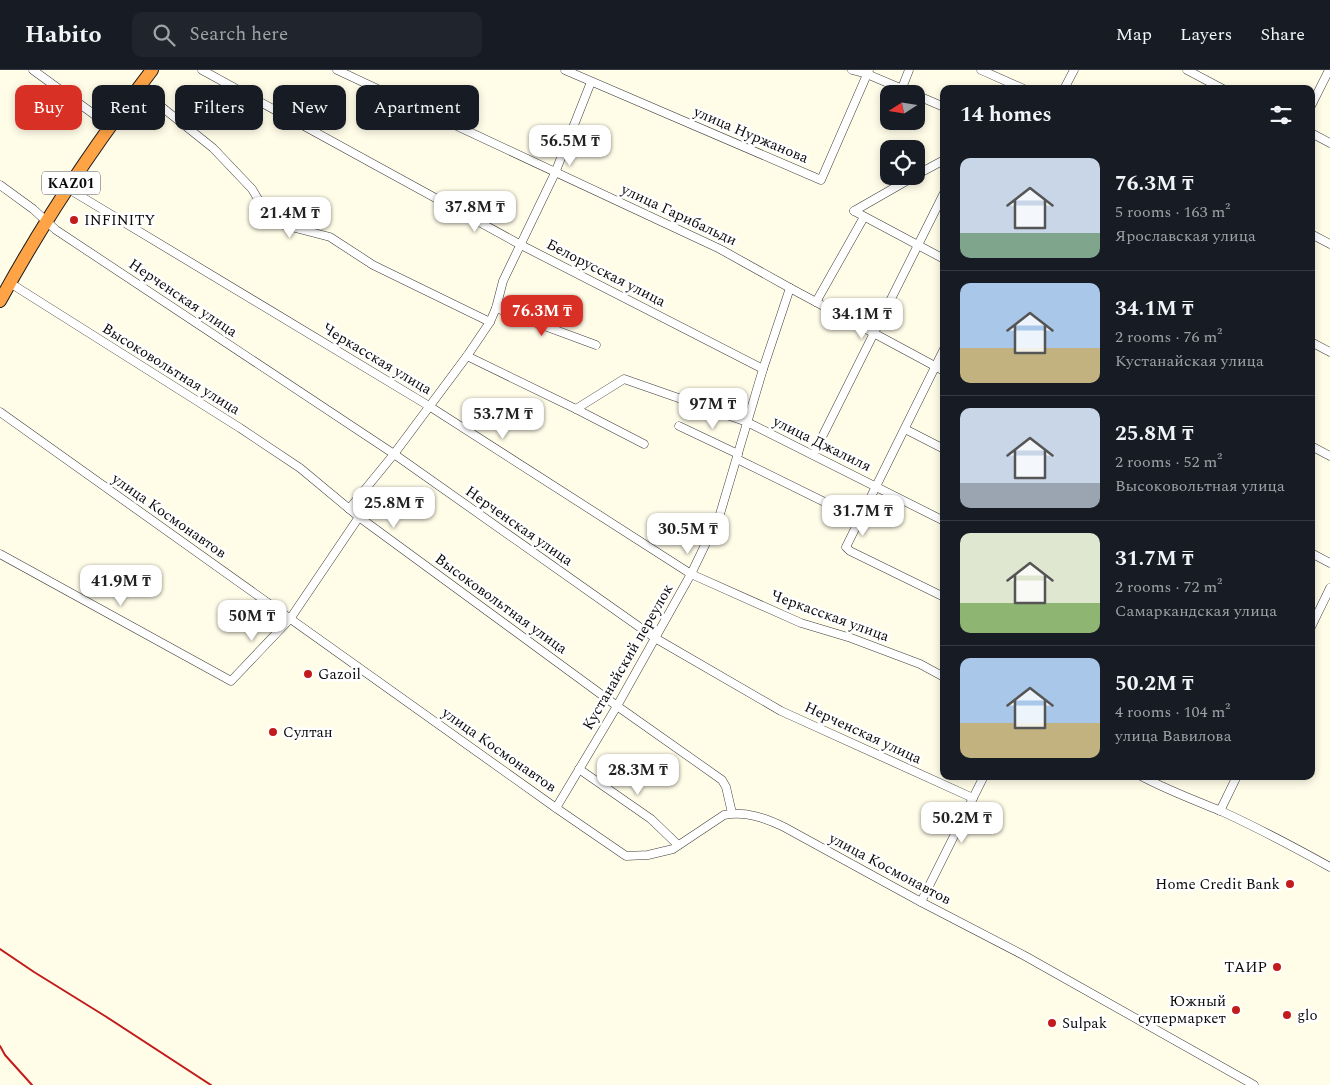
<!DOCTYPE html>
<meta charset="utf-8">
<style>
body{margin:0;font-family:Spectral,serif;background:#20242c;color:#f1f3f6;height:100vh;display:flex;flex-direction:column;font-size:19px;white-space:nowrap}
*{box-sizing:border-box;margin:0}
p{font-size:16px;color:#9ea1a6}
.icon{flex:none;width:28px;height:28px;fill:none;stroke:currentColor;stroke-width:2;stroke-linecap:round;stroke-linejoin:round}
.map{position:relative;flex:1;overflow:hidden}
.sheet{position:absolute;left:940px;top:15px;width:375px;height:695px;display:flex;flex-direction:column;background:#171b24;border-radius:10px;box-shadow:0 2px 8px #0003}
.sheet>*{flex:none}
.top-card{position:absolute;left:15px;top:15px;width:475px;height:45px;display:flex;gap:10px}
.needle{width:32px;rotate:258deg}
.buttons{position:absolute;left:880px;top:15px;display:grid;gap:10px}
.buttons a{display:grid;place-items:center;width:45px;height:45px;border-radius:10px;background:#171b24;box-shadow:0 2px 8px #0003;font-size:25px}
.price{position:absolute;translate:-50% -42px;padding:0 11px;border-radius:10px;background:#fff;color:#222;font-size:16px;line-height:32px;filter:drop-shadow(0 1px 2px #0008)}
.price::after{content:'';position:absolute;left:50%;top:30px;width:15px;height:11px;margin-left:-8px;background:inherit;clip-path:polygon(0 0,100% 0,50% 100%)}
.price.selected{background:#d93025;color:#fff}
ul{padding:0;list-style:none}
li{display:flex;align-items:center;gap:15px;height:125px;padding:0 20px}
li+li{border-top:1px solid #363941}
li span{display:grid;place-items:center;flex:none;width:140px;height:100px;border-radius:10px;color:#555}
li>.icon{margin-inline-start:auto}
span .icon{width:60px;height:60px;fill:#fffc;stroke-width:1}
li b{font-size:21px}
h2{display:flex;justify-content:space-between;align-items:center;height:60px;padding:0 20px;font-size:21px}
.chip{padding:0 18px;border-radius:10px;background:#171b24;box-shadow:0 2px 8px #0003;font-size:18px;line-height:45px}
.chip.selected{background:#d93025;color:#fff}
header{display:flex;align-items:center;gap:30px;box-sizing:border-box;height:70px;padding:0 25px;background:#171b24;border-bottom:1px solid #363941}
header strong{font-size:24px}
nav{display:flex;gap:28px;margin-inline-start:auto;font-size:18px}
.search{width:350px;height:45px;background:#20242c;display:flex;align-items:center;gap:12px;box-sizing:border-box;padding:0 18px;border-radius:10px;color:#9ea1a6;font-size:19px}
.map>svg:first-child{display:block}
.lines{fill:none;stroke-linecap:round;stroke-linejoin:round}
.minor-casing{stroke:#3d3d3d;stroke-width:9}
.highway-casing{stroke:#1b1b1b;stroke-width:14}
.minor{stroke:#fff;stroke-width:8}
.highway{stroke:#fea346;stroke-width:12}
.rail{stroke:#c21b1b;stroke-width:2}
.poi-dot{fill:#c21b1b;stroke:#fff;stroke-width:2}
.labels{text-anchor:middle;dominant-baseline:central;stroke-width:5;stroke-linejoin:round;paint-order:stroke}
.shield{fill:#fff;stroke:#545454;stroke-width:1}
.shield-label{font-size:14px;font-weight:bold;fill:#0a0a0a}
.street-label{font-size:15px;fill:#0a0a0a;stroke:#fff}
.poi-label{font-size:15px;fill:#0a0a0a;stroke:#fff;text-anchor:start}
</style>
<header>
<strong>Habito</strong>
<div class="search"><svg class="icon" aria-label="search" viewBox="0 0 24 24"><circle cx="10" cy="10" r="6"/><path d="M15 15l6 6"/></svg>Search here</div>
<nav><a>Map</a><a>Layers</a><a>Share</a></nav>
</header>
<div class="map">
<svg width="1330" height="1015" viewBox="0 0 1330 1015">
<rect width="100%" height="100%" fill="#fffce8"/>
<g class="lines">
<defs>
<g id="minor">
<path d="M33,0L110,56"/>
<path d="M202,0L521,175L763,299"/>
<path d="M337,0L720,179L790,218L944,301"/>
<path d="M565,0L821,110L869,0"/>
<path d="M852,0L867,4L914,24"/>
<path d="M981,0L1024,19"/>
<path d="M1187,0L1223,19"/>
<path d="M138,18L213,78L252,119L267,144L276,153L330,167L373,195L490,252"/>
<path d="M902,18L909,0"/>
<path d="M1064,19L1074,0"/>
<path d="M916,25L944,37"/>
<path d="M1311,36L1329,0"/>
<path d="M1311,63L1330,73"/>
<path d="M916,105L944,90"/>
<path d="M0,115L33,139L56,160L394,384L655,568L781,641L973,728"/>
<path d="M67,118L429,336L691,504L801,553L851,568L920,594L944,607"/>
<path d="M854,141L944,189"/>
<path d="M854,141L915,106"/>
<path d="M1311,164L1330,174"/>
<path d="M10,213L240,358L300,398L359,447L617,636L722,710L726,717L732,743"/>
<path d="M816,232L864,147"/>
<path d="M496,238L596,275"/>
<path d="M1311,272L1330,282"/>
<path d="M944,279L846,477L850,481L944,527"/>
<path d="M467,286L576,339L644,374"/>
<path d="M576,339L624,309L747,352L944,451"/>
<path d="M0,342L556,738L626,786L648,785L673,779L724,745C746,741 765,748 784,757L921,832L1025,886L1254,1015"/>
<path d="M679,356L738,384"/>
<path d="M905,359L944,379"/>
<path d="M1311,376L1330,386"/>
<path d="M813,385L944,123"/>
<path d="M737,389L859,449"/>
<path d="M349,439L394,384L467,286L490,252L496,238L503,211L555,103L591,12"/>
<path d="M1311,483L1330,493"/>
<path d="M0,484L231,611L290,549L359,447"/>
<path d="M1311,557L1330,518"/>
<path d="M579,699L651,749L678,775"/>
<path d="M1141,706C1167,720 1194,730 1221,741C1258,758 1294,777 1330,797"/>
<path d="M556,738L617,636L691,504L720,444L763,299L790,218"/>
<path d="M1220,741L1237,706"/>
<path d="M921,832L984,706"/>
</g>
<path id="highway" d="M0,231C44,150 96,73 152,0"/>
</defs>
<use href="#minor" class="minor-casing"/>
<use href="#highway" class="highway-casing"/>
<use href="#minor" class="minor"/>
<use href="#highway" class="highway"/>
<g class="rail">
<path d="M0,879L34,902L105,946L211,1015"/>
<path d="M0,976L5,985L32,1015"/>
</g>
</g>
<g class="poi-dot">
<circle cx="74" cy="150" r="5"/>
<circle cx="308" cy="604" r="5"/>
<circle cx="273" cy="662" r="5"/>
<circle cx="1290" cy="814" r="5"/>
<circle cx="1277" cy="897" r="5"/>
<circle cx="1236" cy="940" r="5"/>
<circle cx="1287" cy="945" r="5"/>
<circle cx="1052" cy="953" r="5"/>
</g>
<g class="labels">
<rect class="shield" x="42" y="101.5" width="58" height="23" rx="4"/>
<g class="shield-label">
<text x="71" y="113">KАZ01</text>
</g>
<g class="street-label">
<text transform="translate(751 65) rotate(23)">улица Нуржанова</text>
<text transform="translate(679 145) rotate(25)">улица Гарибальди</text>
<text transform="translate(606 203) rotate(27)">Белорусская улица</text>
<text transform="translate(183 228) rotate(34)">Нерченская улица</text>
<text transform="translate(377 289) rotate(31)">Черкасская улица</text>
<text transform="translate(171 299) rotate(32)">Высоковольтная улица</text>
<text transform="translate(822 374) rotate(26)">улица Джалиля</text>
<text transform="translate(169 446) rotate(35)">улица Космонавтов</text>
<text transform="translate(519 456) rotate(35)">Нерченская улица</text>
<text transform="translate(501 534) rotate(36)">Высоковольтная улица</text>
<text transform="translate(830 546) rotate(20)">Черкасская улица</text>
<text transform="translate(628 587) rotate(-60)">Кустанайский переулок</text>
<text transform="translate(863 663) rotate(25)">Нерченская улица</text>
<text transform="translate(499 680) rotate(35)">улица Космонавтов</text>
<text transform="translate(890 799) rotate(28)">улица Космонавтов</text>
</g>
<g class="poi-label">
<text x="84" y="150">INFINITY</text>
<text x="318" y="604">Gazoil</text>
<text x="283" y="662">Султан</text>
<text x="1280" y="814" text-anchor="end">Home Credit Bank</text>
<text x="1267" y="897" text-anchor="end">ТАИР</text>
<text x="1226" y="931" text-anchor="end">Южный<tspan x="1226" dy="17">супермаркет</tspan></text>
<text x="1297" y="945">glo</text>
<text x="1062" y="953">Sulpak</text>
</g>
</g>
</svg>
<div class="buttons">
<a><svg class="needle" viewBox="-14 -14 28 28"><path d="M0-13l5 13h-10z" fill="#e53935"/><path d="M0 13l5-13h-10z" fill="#9ea1a6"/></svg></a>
<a><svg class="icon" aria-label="locate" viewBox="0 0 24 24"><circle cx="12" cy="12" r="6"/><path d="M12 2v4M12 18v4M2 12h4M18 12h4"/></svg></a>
</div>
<b class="price" style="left:570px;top:97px">56.5M ₸</b>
<b class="price" style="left:475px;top:163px">37.8M ₸</b>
<b class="price" style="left:290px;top:169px">21.4M ₸</b>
<b class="price selected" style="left:542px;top:267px">76.3M ₸</b>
<b class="price" style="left:862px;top:270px">34.1M ₸</b>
<b class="price" style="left:713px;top:360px">97M ₸</b>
<b class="price" style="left:503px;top:370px">53.7M ₸</b>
<b class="price" style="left:394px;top:459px">25.8M ₸</b>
<b class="price" style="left:863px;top:467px">31.7M ₸</b>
<b class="price" style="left:688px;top:485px">30.5M ₸</b>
<b class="price" style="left:121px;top:537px">41.9M ₸</b>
<b class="price" style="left:252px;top:572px">50M ₸</b>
<b class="price" style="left:638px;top:726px">28.3M ₸</b>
<b class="price" style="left:962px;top:774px">50.2M ₸</b>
<div class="top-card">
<a class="chip selected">Buy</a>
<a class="chip">Rent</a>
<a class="chip">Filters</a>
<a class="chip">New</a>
<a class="chip">Apartment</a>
</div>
<section class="sheet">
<h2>14 homes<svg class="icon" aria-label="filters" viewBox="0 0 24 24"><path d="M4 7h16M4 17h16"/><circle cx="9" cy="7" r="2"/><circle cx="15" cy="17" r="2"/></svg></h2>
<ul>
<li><span style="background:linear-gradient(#c9d6e8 75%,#7fa58c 0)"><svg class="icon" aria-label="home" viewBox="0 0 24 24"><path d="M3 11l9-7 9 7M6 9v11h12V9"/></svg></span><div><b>76.3M ₸</b><p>5 rooms · 163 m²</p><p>Ярославская улица</p></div></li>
<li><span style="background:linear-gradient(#a9c7e8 65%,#c2b280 0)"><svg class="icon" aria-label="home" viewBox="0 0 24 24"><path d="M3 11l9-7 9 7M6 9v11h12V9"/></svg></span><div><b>34.1M ₸</b><p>2 rooms · 76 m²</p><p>Кустанайская улица</p></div></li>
<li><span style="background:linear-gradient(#c9d6e8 75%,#9aa5b1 0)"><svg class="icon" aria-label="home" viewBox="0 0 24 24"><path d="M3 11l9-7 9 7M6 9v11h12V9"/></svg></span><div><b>25.8M ₸</b><p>2 rooms · 52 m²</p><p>Высоковольтная улица</p></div></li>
<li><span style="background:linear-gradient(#dfe7d0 70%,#8fb573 0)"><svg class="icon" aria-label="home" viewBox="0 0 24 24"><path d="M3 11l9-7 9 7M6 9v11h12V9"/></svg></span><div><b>31.7M ₸</b><p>2 rooms · 72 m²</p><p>Самаркандская улица</p></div></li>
<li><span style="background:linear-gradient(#a9c7e8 65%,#c2b280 0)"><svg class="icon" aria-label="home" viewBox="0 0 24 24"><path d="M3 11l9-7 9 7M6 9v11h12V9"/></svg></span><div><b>50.2M ₸</b><p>4 rooms · 104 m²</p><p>улица Вавилова</p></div></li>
</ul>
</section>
</div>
